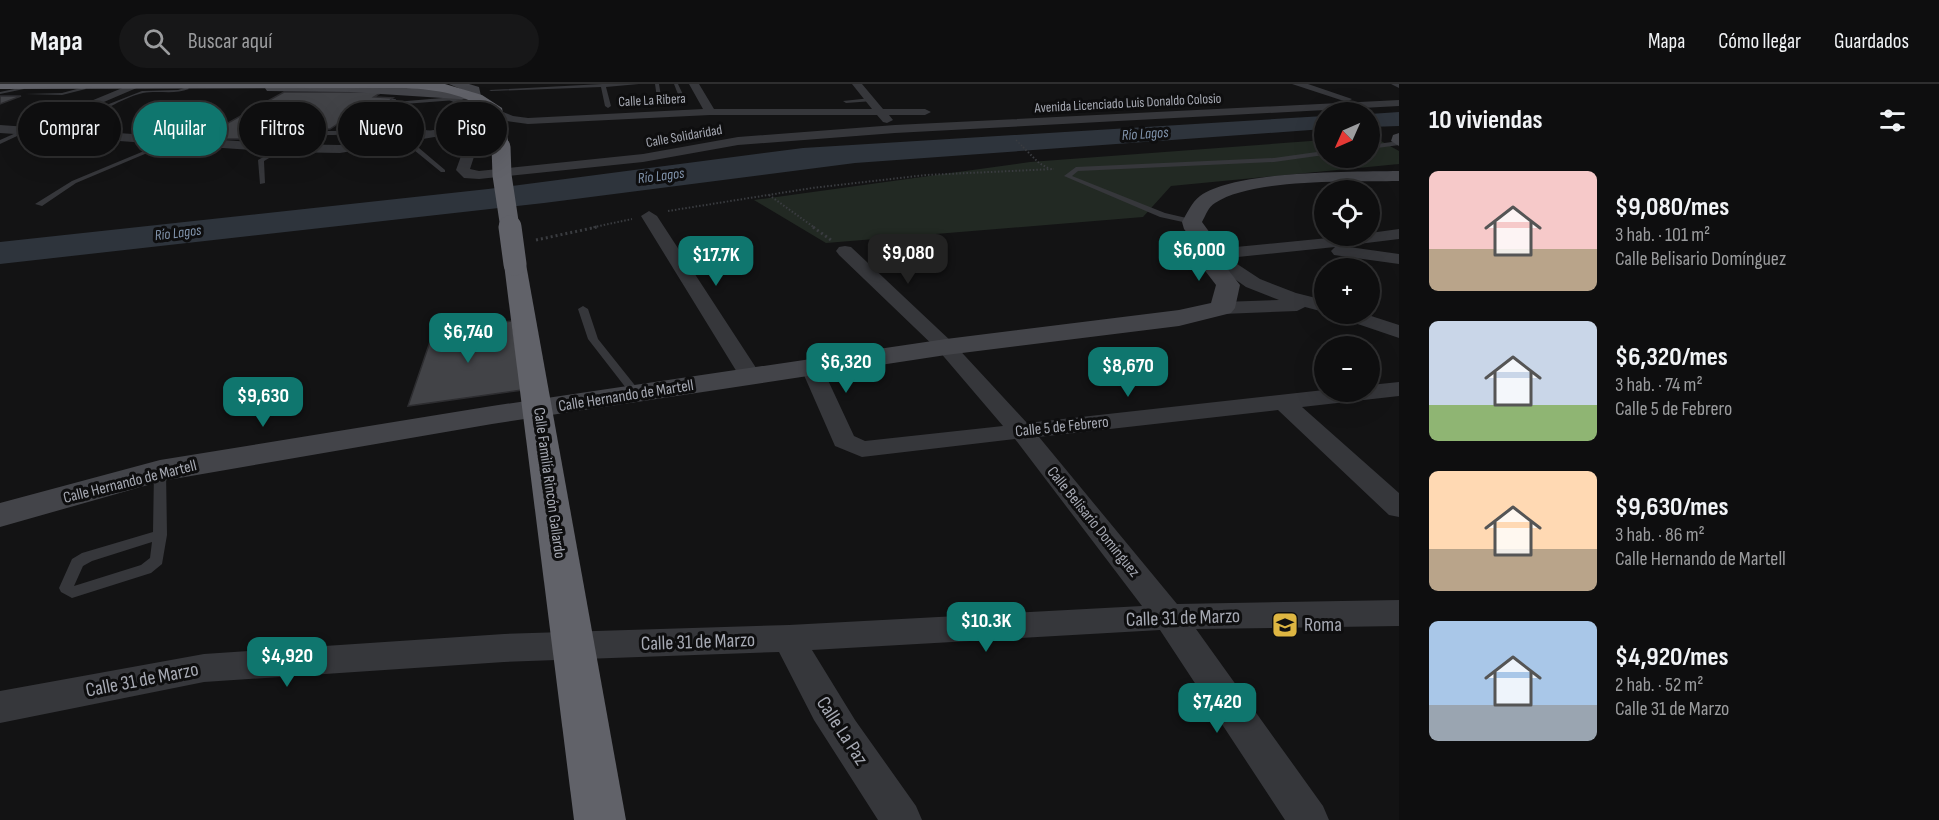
<!DOCTYPE html>
<html lang="es">
<meta charset="utf-8">
<style>
body{margin:0;font-family:"Sofia Sans Condensed",sans-serif;background:#171718;color:#f1f3f6;height:100vh;display:flex;flex-direction:column;font-size:22px;white-space:nowrap}
*{box-sizing:border-box;margin:0}
p{font-size:20px;color:#9b9c9e}
.icon{flex:none;width:33px;height:33px;fill:none;stroke:currentColor;stroke-width:2;stroke-linecap:round;stroke-linejoin:round}
.map{position:relative;flex:1;overflow:hidden}
.side{display:flex;flex-direction:column;background:#0e0e0f;width:540px}
.side>*{flex:none}
.hud{position:absolute;left:18px;top:18px;width:570px;height:54px;display:flex;gap:12px}
.needle{width:39px;rotate:225deg}
.fabs{position:absolute;left:1314px;top:18px;display:grid;gap:12px}
.fabs a{display:grid;place-items:center;width:66px;height:66px;border-radius:50%;background:#0e0e0f;box-shadow:0 6px 24px #0002,0 0 0 2px #2e2e2f;font-size:30px}
.price{position:absolute;translate:-50% -51px;padding:0 14px;border-radius:12px;background:#0f766e;color:#fff;font-size:20px;line-height:39px;filter:drop-shadow(0 2px 3px #0008)}
.price::after{content:'';position:absolute;left:50%;top:36px;width:18px;height:14px;margin-left:-9px;background:inherit;clip-path:polygon(0 0,100% 0,50% 100%)}
.price.active{background:#222;color:#fff}
ul{padding:0;list-style:none}
li{display:flex;align-items:center;gap:18px;height:150px;padding:0 30px}
li span{display:grid;place-items:center;flex:none;width:168px;height:120px;border-radius:9px;color:#555}
li>.icon{margin-inline-start:auto}
span .icon{width:72px;height:72px;fill:#fffc;stroke-width:1}
li b{font-size:26px}
h2{display:flex;justify-content:space-between;align-items:center;height:72px;padding:0 30px;font-size:26px}
.pill{padding:0 21px;border-radius:27px;background:#0e0e0f;box-shadow:0 6px 24px #0002,0 0 0 2px #2e2e2f;font-size:21px;line-height:54px}
.pill.active{background:#0f766e;color:#fff}
header{display:flex;align-items:center;gap:36px;box-sizing:border-box;height:84px;padding:0 30px;background:#0e0e0f;border-bottom:2px solid #2e2e2f}
header strong{font-size:28px}
nav{display:flex;gap:33px;margin-inline-start:auto;font-size:21px}
.search{width:420px;height:54px;background:#171718;display:flex;align-items:center;gap:15px;box-sizing:border-box;padding:0 21px;border-radius:33px;color:#9b9c9e;font-size:22px}
main{display:flex;flex:1;min-height:0}
.map>svg:first-child{display:block}
.green{fill:#222923}
.water{fill:#2e343c}
.building{fill:#424347;stroke:#2d2d30;stroke-width:1.5}
.lines{fill:none;stroke-linecap:round;stroke-linejoin:round}
.path-far2{stroke:#3a3c40;stroke-width:1.5;stroke-dasharray:1.5 2;stroke-linecap:butt}
.path-far1{stroke:#3a3c40;stroke-width:2;stroke-dasharray:1.5 2;stroke-linecap:butt}
.path{stroke:#3a3c40;stroke-width:3;stroke-dasharray:2 3;stroke-linecap:butt}
.lane{fill:#36373b;fill-rule:evenodd}
.street{fill:#36373b;fill-rule:evenodd}
.secondary{fill:#434449;fill-rule:evenodd}
.highway{fill:#616269;fill-rule:evenodd}
.highway-bridge-far1{stroke:#616269;stroke-width:19}
.highway-bridge{stroke:#616269;stroke-width:23}
.labels{text-anchor:middle;dominant-baseline:central;stroke-width:6;stroke-linejoin:round;paint-order:stroke}
.far-street-label{font-size:14px;fill:#a6a9b3;stroke:#0e0e0f}
.far-water-label{font-size:15px;font-style:italic;fill:#8093ab;stroke:#0e0e0f}
.street-label{font-size:16px;fill:#a6a9b3;stroke:#0e0e0f}
.near-street-label{font-size:20px;fill:#a6a9b3;stroke:#0e0e0f}
.near-poi-label{font-size:20px;fill:#a6a9b3;stroke:#0e0e0f;text-anchor:start}
</style>
<header>
<strong>Mapa</strong>
<div class="search"><svg class="icon" aria-label="search" viewBox="0 0 24 24"><circle cx="10" cy="10" r="6"/><path d="M15 15l6 6"/></svg>Buscar aquí</div>
<nav><a>Mapa</a><a>Cómo llegar</a><a>Guardados</a></nav>
</header>
<main>
<div class="map">
<svg width="1399" height="736" viewBox="0 0 1399 736">
<rect width="100%" height="100%" fill="#131314"/>
<path class="green" d="M1372,52L1399,67V80L1171,102L1143,133L826,159L754,116L1030,78L1324,56V74H1370V53Z"/>
<g class="water">
<path d="M1399,28V42L1370,43V30Z"/>
<path d="M1324,32V45L855,79L544,119L0,180V158L488,105L803,64Z"/>
</g>
<g class="building">
<path d="M284,8H382L374,13L393,14L370,32L351,31L330,45H293L276,55H199Z"/>
<path d="M0,12H21L0,20Z"/>
<path d="M512,237L522,306L408,322L434,246Z"/>
</g>
<g class="lines">
<path class="path-far2" d="M1016,56L1024,64"/>
<g class="path-far1">
<path d="M1023,63L1039,79L1048,84"/>
<path d="M769,111L815,144"/>
<path d="M668,127L812,104L926,91L1054,85"/>
<path d="M590,144L632,135"/>
</g>
<g class="path">
<path d="M813,143L831,156"/>
<path d="M536,156L597,143"/>
</g>
<g class="lane">
<path d="M602,0H639L606,3L611,22L608,24L605,22L601,3L491,7L489,6Z"/>
<path d="M655,0H659L662,18H681L674,0H678L687,19L658,21Z"/>
<path d="M24,3V5L0,10V8Z"/>
<path d="M84,3L86,5L62,11L25,10L62,9Z"/>
<path d="M187,3L189,5C174,11 158,6 143,9C114,15 77,49 47,37L71,35L142,7L178,6Z"/>
<path d="M454,13L456,16L391,21L387,26L405,43L439,48L437,51L403,46L334,51H301L298,49L301,47H334L398,43L381,26L392,15H396L395,18Z"/>
<path d="M871,14L873,17L846,19L843,17Z"/>
<path d="M25,45L30,46L0,60V56Z"/>
<path d="M416,51L419,53V64L445,86V88H441L414,66L413,53Z"/>
<path d="M173,55L178,56L76,99L42,122L35,120L72,97Z"/>
<path d="M1399,57V61L1370,65V61Z"/>
<path d="M281,63L286,64L264,77L265,99L260,100L258,76Z"/>
<path d="M1324,67V71L1274,78L1078,87L1072,92L1165,129L1195,136V140H1192L1160,133L1064,92L1076,83L1274,74Z"/>
<path d="M583,222L588,225L598,255L641,309L642,311L641,313H633L588,255L578,225Z"/>
<path d="M160,383L166,387L167,451L162,480L151,489L72,514L61,508L59,504L72,475L82,469L153,448L154,387ZM152,458L150,474L141,481L74,502L83,482L92,477Z"/>
</g>
<g class="street">
<path d="M132,0H146L43,44L283,60L340,61L471,40L468,25L445,14V10L449,9L479,23L484,42L470,85L479,87L643,70L738,53L895,41L1399,16V22L895,49L738,61L643,78L479,95L464,94L456,86L470,47L340,69L283,68L0,49V41L28,43Z"/>
<path d="M689,0H699L714,25H872L852,0H862L883,25H925L931,28L925,31H889L893,36L887,39L883,38L877,31H710L528,40L507,37L492,29L498,26L513,32L528,34L703,25Z"/>
<path d="M1292,0H1308L1352,15L1347,18Z"/>
<path d="M1391,0H1399V4Z"/>
<path d="M649,127L657,132L762,293L759,298L751,300L743,298L740,293L641,132Z"/>
<path d="M1399,145V155L1342,162L1399,170V180L1334,171L1331,167L1335,163L1228,174L1260,195L1296,209L1324,216V228L1305,223L1297,227L1222,230L1215,228L1212,224L1215,220L1222,218L1279,216L1246,203L1205,174L1202,170L1205,166L1348,152H1370V149Z"/>
<path d="M845,162L851,163L953,259L1027,339L1324,306L1370,308V301L1399,298V312L1302,323L1399,409V433L1389,431L1278,326L1039,353L1177,520L1399,516V542L1196,545L1323,722L1329,736H1285L1160,546L812,566L855,636L916,722L922,736H878L814,636L779,568L504,578L204,598L0,639V607L204,570L504,550L789,541L1142,522L1015,355L862,373L835,362L800,282L803,277L811,275L819,277L854,352L865,357L1003,342L939,267L839,171L836,167L839,163Z"/>
<path d="M1337,230H1365L1399,241V254L1340,234Z"/>
</g>
<g class="secondary">
<path d="M272,0H350L465,7L449,0H469L479,3L481,12L474,16L350,8L267,7L265,4L267,1Z"/>
<path d="M1399,49V62L1391,57L1393,51Z"/>
<path d="M1399,87V97C1352,98 1253,94 1215,119C1208,123 1206,131 1202,138L1218,160L1226,183L1240,201L1235,224L1231,229L1179,242L946,271L492,340L162,397L0,443V419L160,376L492,322L946,255L1179,226L1211,219L1216,201L1203,184L1197,161L1184,145L1182,138C1187,129 1192,118 1200,112C1237,86 1352,88 1399,87Z"/>
</g>
<g class="highway">
<path d="M0,0H445L482,11L502,24L509,62L501,67L493,62L490,29C465,9 437,6 406,4L0,5Z"/>
<path d="M515,173L523,175L526,180L626,736H574L504,180L507,175Z"/>
</g>
<path class="highway-bridge-far1" d="M501,63L502,91L510,144"/>
<path class="highway-bridge" d="M510,143L515,180"/>
</g>
<defs>
<symbol id="school-square" viewBox="-11 -11 22 22"><rect x="-9" y="-9" width="18" height="18" rx="4" fill="#deb642" stroke="#0e0e0f"/><path d="M0-5L7-2L0 1L-7-2ZM-4 1L0 2.5L4 1V4Q0 6-4 4Z" fill="#111"/></symbol>
</defs>
<g fill-rule="evenodd">
<use href="#school-square" x="1270" y="526" width="30" height="30"/>
</g>
<g class="labels">
<g class="far-street-label">
<text transform="translate(652 16) rotate(-3)">Calle La Ribera</text>
<text transform="translate(1128 19) rotate(-3)">Avenida Licenciado Luis Donaldo Colosio</text>
<text transform="translate(684 52) rotate(-10)">Calle Solidaridad</text>
</g>
<g class="far-water-label">
<text transform="translate(1145 50) rotate(-4)">Río Lagos</text>
<text transform="translate(661 92) rotate(-7)">Río Lagos</text>
<text transform="translate(178 149) rotate(-7)">Río Lagos</text>
</g>
<g class="street-label">
<text transform="translate(626 312) rotate(-9)">Calle Hernando de Martell</text>
<text transform="translate(1062 343) rotate(-6)">Calle 5 de Febrero</text>
<text transform="translate(130 398) rotate(-14)">Calle Hernando de Martell</text>
<text transform="translate(549 399) rotate(82)">Calle Familia Rincón Gallardo</text>
<text transform="translate(1093 438) rotate(51)">Calle Belisario Domínguez</text>
</g>
<g class="near-street-label">
<text transform="translate(1183 534) rotate(-2)">Calle 31 de Marzo</text>
<text transform="translate(698 558) rotate(-2)">Calle 31 de Marzo</text>
<text transform="translate(142 596) rotate(-11)">Calle 31 de Marzo</text>
<text transform="translate(842 647) rotate(57)">Calle La Paz</text>
</g>
<g class="near-poi-label">
<text x="1304" y="541">Roma</text>
</g>
</g>
</svg>
<div class="fabs">
<a><svg class="needle" viewBox="-14 -14 28 28"><path d="M0-13l5 13h-10z" fill="#e53935"/><path d="M0 13l5-13h-10z" fill="#9b9c9e"/></svg></a>
<a><svg class="icon" aria-label="locate" viewBox="0 0 24 24"><circle cx="12" cy="12" r="6"/><path d="M12 2v4M12 18v4M2 12h4M18 12h4"/></svg></a>
<a>+</a>
<a>−</a>
</div>
<b class="price" style="left:1199px;top:198px">$6,000</b>
<b class="price active" style="left:908px;top:201px">$9,080</b>
<b class="price" style="left:716px;top:203px">$17.7K</b>
<b class="price" style="left:468px;top:280px">$6,740</b>
<b class="price" style="left:846px;top:310px">$6,320</b>
<b class="price" style="left:1128px;top:314px">$8,670</b>
<b class="price" style="left:263px;top:344px">$9,630</b>
<b class="price" style="left:986px;top:569px">$10.3K</b>
<b class="price" style="left:287px;top:604px">$4,920</b>
<b class="price" style="left:1217px;top:650px">$7,420</b>
<div class="hud">
<a class="pill">Comprar</a>
<a class="pill active">Alquilar</a>
<a class="pill">Filtros</a>
<a class="pill">Nuevo</a>
<a class="pill">Piso</a>
</div>
</div>
<section class="side">
<h2>10 viviendas<svg class="icon" aria-label="filters" viewBox="0 0 24 24"><path d="M4 7h16M4 17h16"/><circle cx="9" cy="7" r="2"/><circle cx="15" cy="17" r="2"/></svg></h2>
<ul>
<li><span style="background:linear-gradient(#f6c9c9 65%,#b9a48a 0)"><svg class="icon" aria-label="home" viewBox="0 0 24 24"><path d="M3 11l9-7 9 7M6 9v11h12V9"/></svg></span><div><b>$9,080/mes</b><p>3 hab. · 101 m²</p><p>Calle Belisario Domínguez</p></div></li>
<li><span style="background:linear-gradient(#c9d6e8 70%,#8fb573 0)"><svg class="icon" aria-label="home" viewBox="0 0 24 24"><path d="M3 11l9-7 9 7M6 9v11h12V9"/></svg></span><div><b>$6,320/mes</b><p>3 hab. · 74 m²</p><p>Calle 5 de Febrero</p></div></li>
<li><span style="background:linear-gradient(#ffd9b3 65%,#b9a48a 0)"><svg class="icon" aria-label="home" viewBox="0 0 24 24"><path d="M3 11l9-7 9 7M6 9v11h12V9"/></svg></span><div><b>$9,630/mes</b><p>3 hab. · 86 m²</p><p>Calle Hernando de Martell</p></div></li>
<li><span style="background:linear-gradient(#a9c7e8 70%,#9aa5b1 0)"><svg class="icon" aria-label="home" viewBox="0 0 24 24"><path d="M3 11l9-7 9 7M6 9v11h12V9"/></svg></span><div><b>$4,920/mes</b><p>2 hab. · 52 m²</p><p>Calle 31 de Marzo</p></div></li>
</ul>
</section>
</main>
